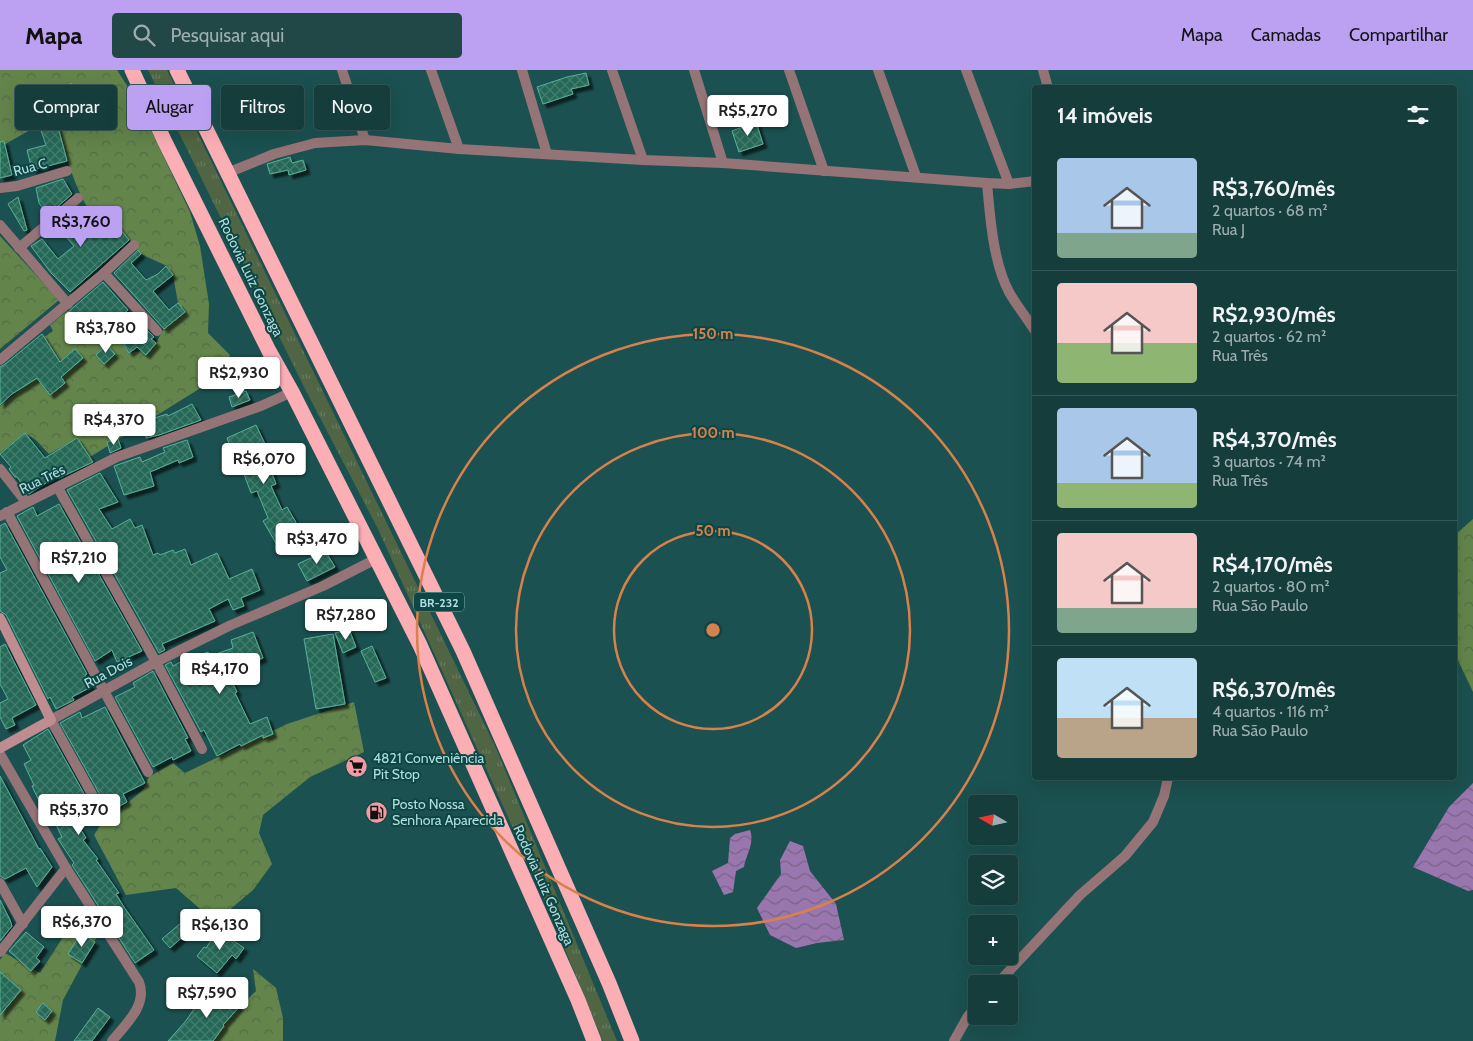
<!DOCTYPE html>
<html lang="pt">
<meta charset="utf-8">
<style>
body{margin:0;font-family:Cabin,sans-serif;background:#214847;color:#f1f3f6;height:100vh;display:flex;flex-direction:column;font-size:19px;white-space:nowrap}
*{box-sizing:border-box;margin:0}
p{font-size:16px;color:#9daeaf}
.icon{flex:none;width:28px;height:28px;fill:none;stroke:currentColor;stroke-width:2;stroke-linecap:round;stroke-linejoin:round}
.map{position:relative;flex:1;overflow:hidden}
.details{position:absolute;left:1032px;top:15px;width:425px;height:695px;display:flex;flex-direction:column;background:#143d3c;border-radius:5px;box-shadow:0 5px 20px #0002,0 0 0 1px #335656}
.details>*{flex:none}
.banner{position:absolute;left:15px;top:15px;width:475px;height:45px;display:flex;gap:10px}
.needle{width:32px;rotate:279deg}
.controls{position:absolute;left:968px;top:725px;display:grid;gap:10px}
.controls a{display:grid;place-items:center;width:50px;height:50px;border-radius:5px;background:#143d3c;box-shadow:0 5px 20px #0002,0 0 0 1px #335656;font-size:25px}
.price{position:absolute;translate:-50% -42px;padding:0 11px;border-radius:5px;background:#fff;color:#222;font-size:16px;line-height:32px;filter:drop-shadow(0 1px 2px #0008)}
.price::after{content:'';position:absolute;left:50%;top:30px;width:15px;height:11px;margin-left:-8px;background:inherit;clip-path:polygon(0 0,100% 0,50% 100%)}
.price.on{background:#bca0f2;color:#111}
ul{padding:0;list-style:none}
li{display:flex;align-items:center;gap:15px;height:125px;padding:0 25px}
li+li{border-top:1px solid #335656}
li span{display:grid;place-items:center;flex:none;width:140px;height:100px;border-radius:5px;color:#555}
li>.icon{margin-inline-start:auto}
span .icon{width:60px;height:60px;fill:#fffc;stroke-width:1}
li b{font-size:21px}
h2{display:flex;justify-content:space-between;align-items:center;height:60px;padding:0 25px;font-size:21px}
.pill{padding:0 18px;border-radius:5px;background:#143d3c;box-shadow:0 5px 20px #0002,0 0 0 1px #335656;font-size:18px;line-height:45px}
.pill.on{background:#bca0f2;color:#111}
header{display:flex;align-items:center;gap:30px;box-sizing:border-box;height:70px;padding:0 25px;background:#bca0f2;color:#111}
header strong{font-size:24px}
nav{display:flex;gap:28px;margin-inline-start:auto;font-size:18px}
.search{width:350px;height:45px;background:#214847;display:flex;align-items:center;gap:12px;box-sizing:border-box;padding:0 18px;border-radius:5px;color:#9daeaf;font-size:19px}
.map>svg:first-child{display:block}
.grass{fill:url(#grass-tufts)}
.forest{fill:url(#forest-crowns)}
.water{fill:url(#water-waves)}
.building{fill:url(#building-cross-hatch);stroke:#58b198;filter:url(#shadow)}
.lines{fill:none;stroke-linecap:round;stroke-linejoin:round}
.street{stroke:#957477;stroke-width:10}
.secondary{stroke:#bf8c90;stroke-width:10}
.highway{stroke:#fcaeb5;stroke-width:15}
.ring{fill:none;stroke:#d8814a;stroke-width:2.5}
.labels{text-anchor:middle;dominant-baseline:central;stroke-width:4;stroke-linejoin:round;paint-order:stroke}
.shield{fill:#0d4645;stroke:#80b0af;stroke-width:1}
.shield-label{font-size:12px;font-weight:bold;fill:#b1dedc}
.street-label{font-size:14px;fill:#b1dedc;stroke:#0d4645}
.poi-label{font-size:14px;fill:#b1dedc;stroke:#0d4645;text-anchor:start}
.centre{fill:#d8814a;stroke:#0d4645;stroke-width:2.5}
.ring-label{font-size:15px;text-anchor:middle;font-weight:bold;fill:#d8814a;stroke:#0d4645;stroke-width:4;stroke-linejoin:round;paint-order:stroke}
</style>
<header>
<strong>Mapa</strong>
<div class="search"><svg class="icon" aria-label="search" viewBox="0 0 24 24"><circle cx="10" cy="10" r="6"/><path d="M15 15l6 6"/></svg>Pesquisar aqui</div>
<nav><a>Mapa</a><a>Camadas</a><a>Compartilhar</a></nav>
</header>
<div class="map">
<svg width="1473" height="971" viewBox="0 0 1473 971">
<defs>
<pattern id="grass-tufts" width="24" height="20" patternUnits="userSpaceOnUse" patternTransform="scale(1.25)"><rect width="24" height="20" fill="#506543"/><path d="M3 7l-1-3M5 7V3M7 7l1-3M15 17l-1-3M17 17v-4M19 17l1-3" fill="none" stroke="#677b5e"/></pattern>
<pattern id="forest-crowns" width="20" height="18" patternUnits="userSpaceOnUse" patternTransform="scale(1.25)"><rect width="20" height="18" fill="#63854b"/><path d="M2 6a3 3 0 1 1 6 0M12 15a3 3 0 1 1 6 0" fill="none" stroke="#536e48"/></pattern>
<pattern id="water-waves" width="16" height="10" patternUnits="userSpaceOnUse" patternTransform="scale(1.25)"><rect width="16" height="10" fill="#9a76ae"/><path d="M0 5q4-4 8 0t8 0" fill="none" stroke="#776488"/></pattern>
<pattern id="building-cross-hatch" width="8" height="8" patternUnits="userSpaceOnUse" patternTransform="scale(1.25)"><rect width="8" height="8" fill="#256857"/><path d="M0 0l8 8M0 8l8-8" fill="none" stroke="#427d6f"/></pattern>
<filter id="shadow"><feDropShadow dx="4" dy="4" stdDeviation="1" flood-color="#0009"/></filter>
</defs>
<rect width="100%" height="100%" fill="#1b5150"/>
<path class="grass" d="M148,0H167L496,678L617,971H603L535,807L378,459L303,315Z"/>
<g class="forest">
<path d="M0,0H117L137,31L190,142L200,176L209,234L208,263L230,285L223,304L90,387L77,368L49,384L36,370L25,363L0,383V336L56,291L44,267L53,261L50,255L67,241L87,261L106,243L110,255L129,283L141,281L146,285L156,273L163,260L185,242L178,233L173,205L167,196L141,184L114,151H96C74,120 65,83 55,46L0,77Z"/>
<path d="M0,166L59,230L0,279Z"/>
<path d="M1473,449V622L1455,584V465Z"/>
<path d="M354,632L364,682L310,707L263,745L259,763L272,794L253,820L215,852L176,818L126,825L94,765L99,757L143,720L149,707L173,693L185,703L287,654Z"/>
<path d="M79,842L98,865L63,930L55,971H0V890L5,883L40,903Z"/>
<path d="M253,899L276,918L283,948V971H205L256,921Z"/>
</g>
<g class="water">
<path d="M1473,713V820L1468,821L1413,797L1449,737Z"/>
<path d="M750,760C755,773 746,785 744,797L736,801L733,822L724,825L712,801L728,793L730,768L735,764Z"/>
<path d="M790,771L803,776L810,801L836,834L844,870L817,873L796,878L770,865L757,838L781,804L780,790Z"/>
</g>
<g class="building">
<path d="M586,3L589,15L571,19L573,24L543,34L537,17L567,7Z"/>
<path d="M71,13L81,21L70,37L59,30Z"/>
<path d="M55,46L67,91L32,100L27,80L46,75L38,52Z"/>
<path d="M756,52L763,74L739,82L732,61Z"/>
<path d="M4,71L12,105L0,108V72Z"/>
<path d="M290,87L292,93L303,90L306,100L289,105L288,100L270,104L267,94Z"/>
<path d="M63,109L72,124L48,145L39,133L36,118Z"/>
<path d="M18,127L27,160L24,161L8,134Z"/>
<path d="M79,136L82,140L86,137L103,160L114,151L129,170L70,222L51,203L31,176L42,169L58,189L74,176L56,156Z"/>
<path d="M138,180L141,184L131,193L146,210L158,204L166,196L173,205L153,221L169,240L178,233L185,242L164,259L114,203Z"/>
<path d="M103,212L128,240L113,252L105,242L87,261L68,242Z"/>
<path d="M145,258L154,267L151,269L156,273L146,285L137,277L129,283L123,273Z"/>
<path d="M42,264L60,292L75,279L83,288L61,307L65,313L50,325L37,308L12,324L0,335V297L4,295Z"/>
<path d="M107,275L115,284L104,294L96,285Z"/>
<path d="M246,321L250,330L232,337L229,327Z"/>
<path d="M192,334L201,350L159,365L146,368L142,352L167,344L168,346Z"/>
<path d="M256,355L274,393L269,395L276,414L271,416L282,440L287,437L304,466L280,480L263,451L268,448L257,421L251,423L237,385L234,387L227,368Z"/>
<path d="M25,363L45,388L77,368L93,392L59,408L58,405L29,424L17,407H15L9,399L11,397L0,384Z"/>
<path d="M118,369L121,378L110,383L107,372Z"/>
<path d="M187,370L193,387L179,393L178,390L150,402L154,416L124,425L114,396L140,387L142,392L165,382L163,378Z"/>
<path d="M100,403L118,432L99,439L112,459L130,449L135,458L142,455L153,485L158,483L160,485L173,480L175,483L185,479L191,495L217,483L229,509L252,499L260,520L241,528L244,536L233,540L228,529L209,539L215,551L162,574L165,580L159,583L67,420Z"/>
<path d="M59,434L142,581L117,592L112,580L95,591L17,446L33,437L37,446Z"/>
<path d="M5,453L87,604L85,605L91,617L72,627L74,630L56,639L50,627L48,629L6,545L0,541V503L7,500L0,487V456Z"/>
<path d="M323,477L335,497L307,511L298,494L315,486L313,483Z"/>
<path d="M349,559L356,577L343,583L335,563Z"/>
<path d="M253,562L263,588L227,602L237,622L235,623L250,654L267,647L273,664L263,668V665L241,676L240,674L217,686L204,660L201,662L165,595L171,592L173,596L192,586L193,588L208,582L210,586L233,578L231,570Z"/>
<path d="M333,564L345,634L316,639L304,569Z"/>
<path d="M5,574L36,635L12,648L15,655L6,659L0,647V633L8,629L0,614V577Z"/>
<path d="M372,576L386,608L375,612L361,581Z"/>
<path d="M153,601L188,668L185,669L191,681L173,690L172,687L153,697L115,627L135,617L133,613Z"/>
<path d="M105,637L145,713L123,724L127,732L109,742L107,737L103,740L105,736L104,732L60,653L80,642L82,648Z"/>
<path d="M48,659L92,738L99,742L77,753L86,768L83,770L98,789L96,790L119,823L116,824L124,837L154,880L135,893L72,795L74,793L58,769L62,767L46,735L42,737L32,716L34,715L24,694L31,690L23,675Z"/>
<path d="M0,706L39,779L40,778L52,797L37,817L26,798L5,809L0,806Z"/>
<path d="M0,830L10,850L12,856L0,871Z"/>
<path d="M181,853L188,862L170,878L162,869Z"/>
<path d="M218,860L244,878L236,889L232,885L217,903L197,886L204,877L206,878Z"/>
<path d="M26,862L44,877L36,888L40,891L31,901L9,881Z"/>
<path d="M81,863L95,872L82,893L68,884Z"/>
<path d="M0,902L21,920L0,945Z"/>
<path d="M219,917L240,936L223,955L224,956L213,971H168L185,952L197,935L201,938Z"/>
<path d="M43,933L52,941L45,950L36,942Z"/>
<path d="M98,938L110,947L92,971H74Z"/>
</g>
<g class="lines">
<g class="street">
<path d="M342,0L365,70"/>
<path d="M431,0L459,79"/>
<path d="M522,0L547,84"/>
<path d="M612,0L643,90"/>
<path d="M694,0L723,93"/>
<path d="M789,0L824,101"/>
<path d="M878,0L916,106"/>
<path d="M966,0L1009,114"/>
<path d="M1043,0L1048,18"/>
<path d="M227,103L274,84L315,73L365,70L459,79L643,90L723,93L987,113L1009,114L1035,111"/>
<path d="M987,113C990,146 993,192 1009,222C1017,236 1027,248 1035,261"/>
<path d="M0,118L17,116L67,101"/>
<path d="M0,155L68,234"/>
<path d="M19,178L78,128"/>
<path d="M104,203L157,261"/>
<path d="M0,290L104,203L134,175"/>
<path d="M0,399L26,432"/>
<path d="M58,418L156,592L202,679"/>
<path d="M7,442L148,702"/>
<path d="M0,446L117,387L261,336L292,322"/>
<path d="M0,684L66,798L139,912C148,935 125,955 112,971"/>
<path d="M98,735L51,650L156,592L231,555L323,516L378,488"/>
<path d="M0,813L23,854"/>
<path d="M0,882L66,798"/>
<path d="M997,914L1080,825L1125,786L1153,752L1164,726L1168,708"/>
<path d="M954,971L968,946L976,937"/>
</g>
<path class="secondary" d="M0,548L51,650L0,678"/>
<g class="highway">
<path d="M132,0L164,70L269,281L292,322L420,575L578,930L594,971"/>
<path d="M177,0L463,581L609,913L632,971"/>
</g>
</g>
<g class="ring">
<circle cx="713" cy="560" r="99"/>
<circle cx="713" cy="560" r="197"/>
<circle cx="713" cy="560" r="296"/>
</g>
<defs>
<symbol id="supermarket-disc" viewBox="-11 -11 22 22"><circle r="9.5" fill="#f49aa3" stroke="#0d4645"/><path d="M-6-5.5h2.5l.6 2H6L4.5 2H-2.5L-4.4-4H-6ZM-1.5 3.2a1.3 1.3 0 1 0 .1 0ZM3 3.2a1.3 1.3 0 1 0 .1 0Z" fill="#111"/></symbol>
<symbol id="fuel-disc" viewBox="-11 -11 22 22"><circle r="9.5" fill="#f49aa3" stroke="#0d4645"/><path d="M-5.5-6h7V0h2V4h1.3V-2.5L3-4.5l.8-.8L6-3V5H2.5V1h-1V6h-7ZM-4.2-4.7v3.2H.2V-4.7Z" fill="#111"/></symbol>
</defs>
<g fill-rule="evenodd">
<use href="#supermarket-disc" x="344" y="684" width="25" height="25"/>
<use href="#fuel-disc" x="364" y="730" width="25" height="25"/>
</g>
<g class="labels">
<rect class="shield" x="414" y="522.5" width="50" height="19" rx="4"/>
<g class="shield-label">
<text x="439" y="532">BR-232</text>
</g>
<g class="street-label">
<text transform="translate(30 97) rotate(-15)">Rua C</text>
<text transform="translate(251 207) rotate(64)">Rodovia Luiz Gonzaga</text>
<text transform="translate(42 409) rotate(-26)">Rua Três</text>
<text transform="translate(108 602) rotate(-28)">Rua Dois</text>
<text transform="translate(544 815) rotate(66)">Rodovia Luiz Gonzaga</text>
</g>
<g class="poi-label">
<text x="373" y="688">4821 Conveniência<tspan x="373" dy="16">Pit Stop</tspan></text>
<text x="392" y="734">Posto Nossa<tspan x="392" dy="16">Senhora Aparecida</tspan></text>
</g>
</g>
<circle cx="713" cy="560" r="8" class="centre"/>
<g class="ring-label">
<text x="713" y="269">150 m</text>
<text x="713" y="368">100 m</text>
<text x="713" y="466">50 m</text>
</g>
</svg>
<div class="controls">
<a><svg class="needle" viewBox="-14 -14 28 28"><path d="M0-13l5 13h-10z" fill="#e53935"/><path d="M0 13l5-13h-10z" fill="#9daeaf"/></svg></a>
<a><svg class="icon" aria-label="layers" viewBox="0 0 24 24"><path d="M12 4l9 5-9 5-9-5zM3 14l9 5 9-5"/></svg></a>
<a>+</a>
<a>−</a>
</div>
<b class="price" style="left:748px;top:67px">R$5,270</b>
<b class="price on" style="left:81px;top:178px">R$3,760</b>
<b class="price" style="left:106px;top:284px">R$3,780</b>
<b class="price" style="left:239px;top:329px">R$2,930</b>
<b class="price" style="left:114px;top:376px">R$4,370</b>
<b class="price" style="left:264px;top:415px">R$6,070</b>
<b class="price" style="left:317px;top:495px">R$3,470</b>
<b class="price" style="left:79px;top:514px">R$7,210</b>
<b class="price" style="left:346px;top:571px">R$7,280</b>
<b class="price" style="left:220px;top:625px">R$4,170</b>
<b class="price" style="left:79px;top:766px">R$5,370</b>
<b class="price" style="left:82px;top:878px">R$6,370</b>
<b class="price" style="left:220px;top:881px">R$6,130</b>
<b class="price" style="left:207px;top:949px">R$7,590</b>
<div class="banner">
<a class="pill">Comprar</a>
<a class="pill on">Alugar</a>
<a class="pill">Filtros</a>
<a class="pill">Novo</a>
</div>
<section class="details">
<h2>14 imóveis<svg class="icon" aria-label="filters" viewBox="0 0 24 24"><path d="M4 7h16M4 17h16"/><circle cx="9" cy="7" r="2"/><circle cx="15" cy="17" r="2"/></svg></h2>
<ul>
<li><span style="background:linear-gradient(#a9c7e8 75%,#7fa58c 0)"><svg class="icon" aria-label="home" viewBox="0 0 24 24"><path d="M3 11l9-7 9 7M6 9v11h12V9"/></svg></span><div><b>R$3,760/mês</b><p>2 quartos · 68 m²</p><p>Rua J</p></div></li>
<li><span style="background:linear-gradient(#f6c9c9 60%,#8fb573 0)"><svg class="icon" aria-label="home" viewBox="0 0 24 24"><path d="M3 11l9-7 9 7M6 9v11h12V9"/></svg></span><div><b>R$2,930/mês</b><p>2 quartos · 62 m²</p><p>Rua Três</p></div></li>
<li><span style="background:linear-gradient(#a9c7e8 75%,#8fb573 0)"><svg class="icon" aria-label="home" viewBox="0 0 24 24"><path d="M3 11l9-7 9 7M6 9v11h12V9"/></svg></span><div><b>R$4,370/mês</b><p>3 quartos · 74 m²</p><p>Rua Três</p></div></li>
<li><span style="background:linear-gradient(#f6c9c9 75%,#7fa58c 0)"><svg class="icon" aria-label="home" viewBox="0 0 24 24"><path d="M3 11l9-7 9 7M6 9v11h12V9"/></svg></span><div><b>R$4,170/mês</b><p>2 quartos · 80 m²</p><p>Rua São Paulo</p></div></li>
<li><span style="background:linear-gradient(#bfe0f5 60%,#b9a48a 0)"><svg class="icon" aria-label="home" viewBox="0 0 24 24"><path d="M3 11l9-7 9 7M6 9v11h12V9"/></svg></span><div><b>R$6,370/mês</b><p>4 quartos · 116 m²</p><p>Rua São Paulo</p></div></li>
</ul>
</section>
</div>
